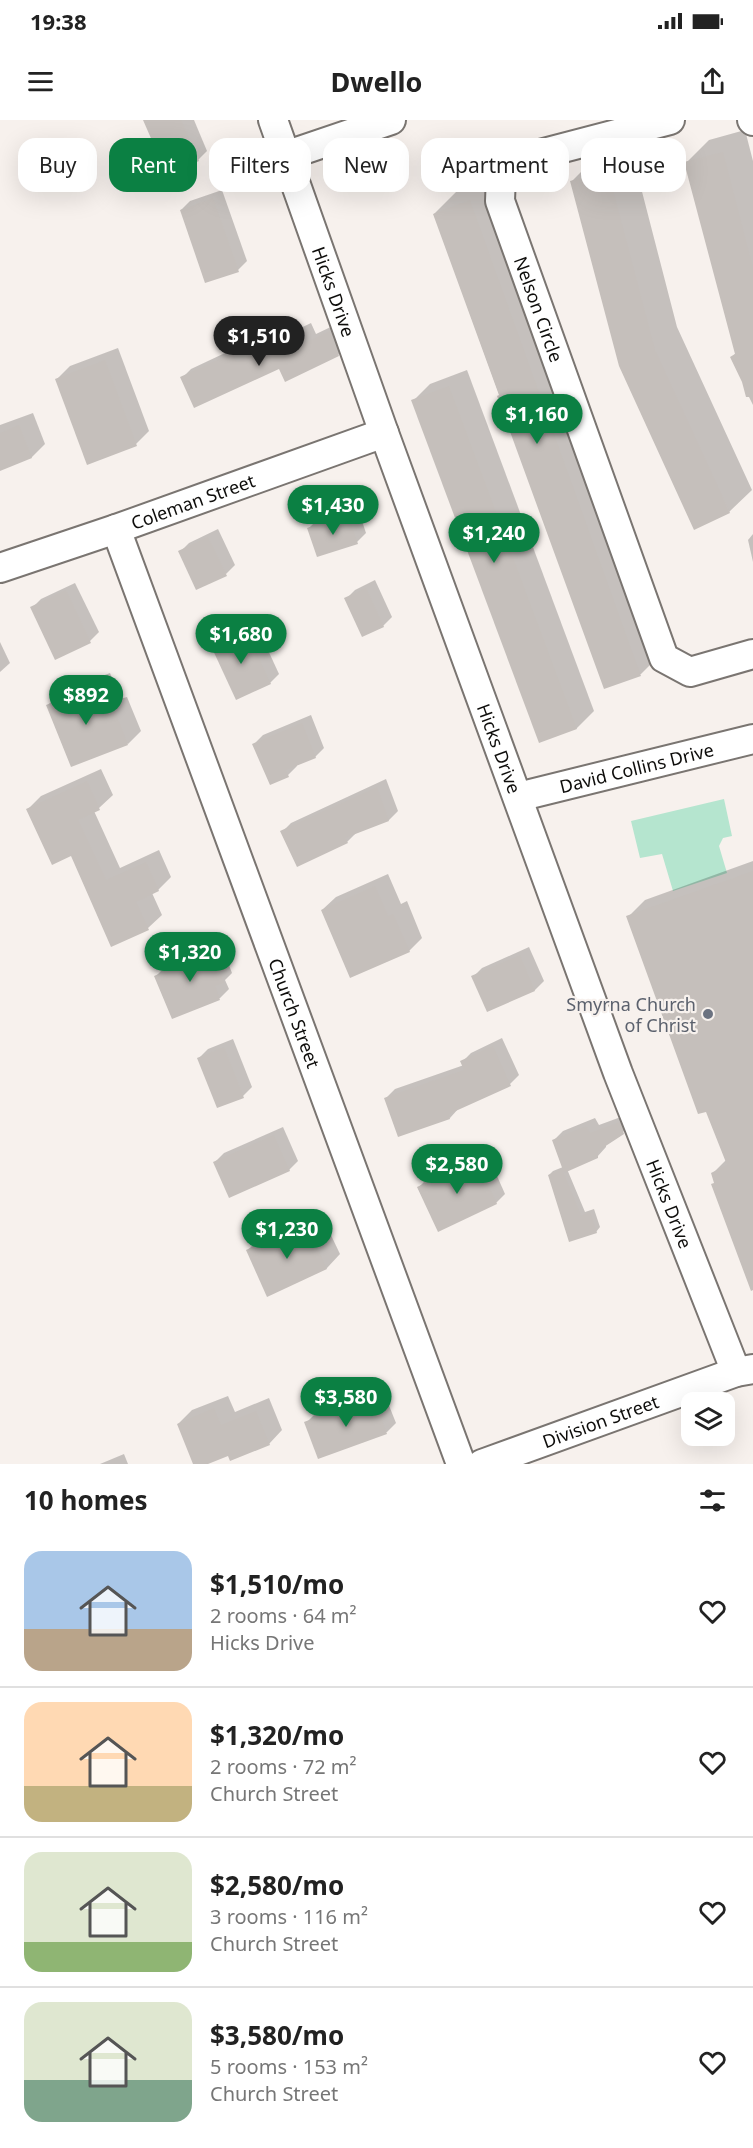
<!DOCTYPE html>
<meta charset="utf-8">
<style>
body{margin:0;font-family:"Noto Sans",sans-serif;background:#f2f2f2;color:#222;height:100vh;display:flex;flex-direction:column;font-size:22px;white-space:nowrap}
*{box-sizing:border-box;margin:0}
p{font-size:20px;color:#767676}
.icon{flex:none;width:33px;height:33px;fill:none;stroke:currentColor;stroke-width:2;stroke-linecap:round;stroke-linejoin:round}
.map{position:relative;height:1344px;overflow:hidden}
.drawer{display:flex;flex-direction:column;background:#fff;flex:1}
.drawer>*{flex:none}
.top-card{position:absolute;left:18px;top:18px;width:717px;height:54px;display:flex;gap:12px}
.tools{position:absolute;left:681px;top:1272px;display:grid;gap:12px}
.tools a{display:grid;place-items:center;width:54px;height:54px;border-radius:12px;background:#fff;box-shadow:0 6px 24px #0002;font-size:30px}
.price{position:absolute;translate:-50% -51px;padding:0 14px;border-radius:21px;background:#0b8043;color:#fff;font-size:20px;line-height:39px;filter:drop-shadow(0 2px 3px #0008)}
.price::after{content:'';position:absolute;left:50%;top:36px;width:18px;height:14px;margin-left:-9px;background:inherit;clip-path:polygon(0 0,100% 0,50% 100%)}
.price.active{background:#222;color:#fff}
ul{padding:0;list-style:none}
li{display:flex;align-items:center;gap:18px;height:150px;padding:0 24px}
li+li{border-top:2px solid #e0e0e0}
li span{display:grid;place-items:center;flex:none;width:168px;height:120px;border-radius:18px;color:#555}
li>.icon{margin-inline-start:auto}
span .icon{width:72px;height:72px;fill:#fffc;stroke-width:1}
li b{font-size:26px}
h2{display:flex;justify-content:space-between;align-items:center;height:72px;padding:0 24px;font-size:26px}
.pill{padding:0 21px;border-radius:18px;background:#fff;box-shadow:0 6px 24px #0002;font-size:21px;line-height:54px}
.pill.active{background:#0b8043;color:#fff}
.status{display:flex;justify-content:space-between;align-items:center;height:42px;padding:0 30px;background:#fff;direction:ltr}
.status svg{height:16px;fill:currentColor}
header{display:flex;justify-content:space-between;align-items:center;height:78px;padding:0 24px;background:#fff;font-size:27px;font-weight:700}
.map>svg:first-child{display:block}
.green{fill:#b5e5cf}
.shadow{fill:#0003}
.building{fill:#c5bfbb}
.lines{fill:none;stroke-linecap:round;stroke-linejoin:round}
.minor-casing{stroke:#7a7571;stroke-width:32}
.minor{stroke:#fff;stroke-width:28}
.worship-dot{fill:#6b7280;stroke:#f7f1ed;stroke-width:2}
.labels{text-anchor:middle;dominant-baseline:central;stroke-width:4.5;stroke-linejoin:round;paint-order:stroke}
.street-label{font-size:18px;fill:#0e0d0b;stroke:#f7f1ed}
.worship-label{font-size:18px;fill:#5b616d;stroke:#f7f1ed;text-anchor:end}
</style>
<div class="status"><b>19:38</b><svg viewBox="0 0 49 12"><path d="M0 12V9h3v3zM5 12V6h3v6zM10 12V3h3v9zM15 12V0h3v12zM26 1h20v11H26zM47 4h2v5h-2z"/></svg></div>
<header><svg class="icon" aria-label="menu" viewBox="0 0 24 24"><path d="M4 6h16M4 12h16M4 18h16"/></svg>Dwello<svg class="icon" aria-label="share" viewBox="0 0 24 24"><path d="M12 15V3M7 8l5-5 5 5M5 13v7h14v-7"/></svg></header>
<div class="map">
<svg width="753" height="1344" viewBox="0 0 753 1344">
<rect width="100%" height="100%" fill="#f7f1ed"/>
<path class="green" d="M724,679L732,716L723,718L719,726L727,753L673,771L662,734L640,738L631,701Z"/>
<g class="shadow">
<path d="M144,0H194L207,31L198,40Z"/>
<path d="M745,10L753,41V282L732,237L736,233L686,43L709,20Z"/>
<path d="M631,29L677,207L752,370L729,392L572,61L594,39Z"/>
<path d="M492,59L663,532L641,554L605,567L434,94L457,71Z"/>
<path d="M222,70L247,141L238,150L181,90L190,81Z"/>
<path d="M311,203L316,214L339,203L347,225L338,235L279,247L182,258L191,249L242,225L246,234Z"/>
<path d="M118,228L149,311L136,324L56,260L70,246Z"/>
<path d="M467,250L594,591L577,608L540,621L413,281L430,264Z"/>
<path d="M33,293L45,324L32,337L0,349V305Z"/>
<path d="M357,386L366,413L357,422L309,408L318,399Z"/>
<path d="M218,409L235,445L226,454L180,432L189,423Z"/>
<path d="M753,414V442L748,420Z"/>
<path d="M375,460L392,497L383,506L346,479L355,470Z"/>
<path d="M75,463L99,512L90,521L55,538L32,488L41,479Z"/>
<path d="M255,502L279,554L270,563L213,526L222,517Z"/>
<path d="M0,522L10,543L0,552Z"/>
<path d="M110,553L120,579L127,577L141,611L128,624L48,585L61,572Z"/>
<path d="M311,595L324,628L315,637L297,645V646L288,655L270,663L254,624L263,615Z"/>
<path d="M101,649L113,675L99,688L94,691L120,748L159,730L171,757L158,770L152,773L162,795L148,808L112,825L72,734L28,689L41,676Z"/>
<path d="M386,659L398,691L389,700L356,713L347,722L282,712L291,703Z"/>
<path d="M753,741V1170L713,1053L727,1039L628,797L645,780Z"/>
<path d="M388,754L401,784L407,781L422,818L409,831L322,790L336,777Z"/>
<path d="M210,817L216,833L223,830L232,853L225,860L229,869L220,878L173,898L156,856L165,847L184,839L182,834L191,825Z"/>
<path d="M529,827L544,861L535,870L488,890L473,857L482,848Z"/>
<path d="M502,918L519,955L510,964L459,988L450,998L386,978L395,969L464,945L462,942L471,933Z"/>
<path d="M233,919L252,967L243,976L199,938L208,929Z"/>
<path d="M629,994L632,1003L623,1012L606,1023V1027L597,1037L567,1049L585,1092L594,1089L600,1107L596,1112L570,1120L549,1055L553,1051L563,1047L554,1020L563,1011L595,998L599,1005Z"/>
<path d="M283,1007L298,1041L289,1050L215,1042L224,1033Z"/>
<path d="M486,1031L505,1074L496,1083L439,1110L418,1068L427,1059Z"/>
<path d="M319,1090L340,1134L327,1148L268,1175L248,1130L261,1117Z"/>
<path d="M382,1268L396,1303L387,1312L319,1337L306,1303L315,1294Z"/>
<path d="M228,1276L235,1292L269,1278L282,1310L269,1324L229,1334L204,1344H195L178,1304L192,1290Z"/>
<path d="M124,1334L128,1344H100Z"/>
</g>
<g class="building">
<path d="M143,0H181L199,41L167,55Z"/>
<path d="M723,32L753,148V285L749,277H746L742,262L730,237L735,234L684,42Z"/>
<path d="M608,51L655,230L730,393L694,410L619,246L570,61Z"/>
<path d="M213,78L239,152L205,163L180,90Z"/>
<path d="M470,80L641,556L604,569L497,276L499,275L433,94Z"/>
<path d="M301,211L307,222L330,211L339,236L285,262L279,249L194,288L180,257L233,233L237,242Z"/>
<path d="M105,240L137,326L87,345L55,259Z"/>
<path d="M449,266L577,609L539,623L411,280Z"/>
<path d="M19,305L32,338L0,351V313Z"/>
<path d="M348,394L358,424L317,437L307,408Z"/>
<path d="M208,417L227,456L196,470L178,431Z"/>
<path d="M366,468L384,507L362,517L344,478Z"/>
<path d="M66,470L91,523L55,540L30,487Z"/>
<path d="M246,510L271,564L236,580L211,526Z"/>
<path d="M97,565L107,592L114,589L128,625L71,647L46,585Z"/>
<path d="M302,603L316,638L286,650L289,657L270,665L252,624Z"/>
<path d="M87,661L100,690L78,700L106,760L146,742L159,771L136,782L149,810L111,827L71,736L52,745L26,689Z"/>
<path d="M377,667L389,701L345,718L348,723L297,747L280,711Z"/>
<path d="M753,751V1170L751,1171L711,1064L714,1063L711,1053L727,1045L706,992L698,994L626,796Z"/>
<path d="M375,766L388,796L393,794L410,832L350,858L321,790Z"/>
<path d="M201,825L207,841L214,838L224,863L215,866L220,880L172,899L154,856L184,843L180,834Z"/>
<path d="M520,835L535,871L487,892L471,856Z"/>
<path d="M493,926L511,966L449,994L450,999L398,1017L384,978L464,950L460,941Z"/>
<path d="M224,927L244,978L217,988L197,938Z"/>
<path d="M620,1002L624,1014L598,1031V1038L564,1053L552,1020L586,1006L590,1013Z"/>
<path d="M274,1015L290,1051L229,1078L213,1042Z"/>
<path d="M476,1039L497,1084L438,1112L417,1067Z"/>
<path d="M562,1049L581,1096L590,1092L597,1113L569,1122L548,1055Z"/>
<path d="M306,1102L327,1149L267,1177L246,1130Z"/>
<path d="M373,1276L387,1314L318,1339L304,1302Z"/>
<path d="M214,1288L221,1305L256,1291L270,1325L230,1341L228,1336L208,1344H193L177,1304Z"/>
</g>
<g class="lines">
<defs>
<g id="minor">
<path id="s1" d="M273,0L384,313L618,953L736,1252"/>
<path id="s2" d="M670,0L517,40L501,55L500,81L664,538L690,552L753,534"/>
<path d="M752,0L753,1"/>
<path d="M285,36L391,0"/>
<path id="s3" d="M116,409L461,1344"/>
<path id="s4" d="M0,448L116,409L384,313"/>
<path id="s5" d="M518,677L753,619"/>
<path id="s6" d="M482,1344L736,1252L753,1249"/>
</g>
</defs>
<use href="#minor" class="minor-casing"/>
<use href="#minor" class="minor"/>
</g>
<circle class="worship-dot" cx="708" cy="894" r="6"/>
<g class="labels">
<g class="street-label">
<text stroke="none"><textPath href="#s1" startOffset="182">Hicks Drive</textPath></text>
<text stroke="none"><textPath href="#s2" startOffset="321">Nelson Circle</textPath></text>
<text stroke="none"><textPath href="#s4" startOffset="204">Coleman Street</textPath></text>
<text stroke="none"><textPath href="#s1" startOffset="668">Hicks Drive</textPath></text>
<text stroke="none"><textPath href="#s5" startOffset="122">David Collins Drive</textPath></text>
<text stroke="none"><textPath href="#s3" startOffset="516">Church Street</textPath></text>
<text stroke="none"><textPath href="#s1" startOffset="1154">Hicks Drive</textPath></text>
<text stroke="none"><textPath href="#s6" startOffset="126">Division Street</textPath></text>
</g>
<g class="worship-label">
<text x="696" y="884">Smyrna Church<tspan x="696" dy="21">of Christ</tspan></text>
</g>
</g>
</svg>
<div class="tools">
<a><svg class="icon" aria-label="layers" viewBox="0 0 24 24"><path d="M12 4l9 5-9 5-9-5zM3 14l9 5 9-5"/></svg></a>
</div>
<b class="price active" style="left:259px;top:247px">$1,510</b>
<b class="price" style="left:537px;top:325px">$1,160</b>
<b class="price" style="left:333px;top:416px">$1,430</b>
<b class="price" style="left:494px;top:444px">$1,240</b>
<b class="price" style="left:241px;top:545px">$1,680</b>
<b class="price" style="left:86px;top:606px">$892</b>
<b class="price" style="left:190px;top:863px">$1,320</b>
<b class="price" style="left:457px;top:1075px">$2,580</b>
<b class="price" style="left:287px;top:1140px">$1,230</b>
<b class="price" style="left:346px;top:1308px">$3,580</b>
<div class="top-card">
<a class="pill">Buy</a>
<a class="pill active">Rent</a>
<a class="pill">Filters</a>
<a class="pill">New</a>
<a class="pill">Apartment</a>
<a class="pill">House</a>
</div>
</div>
<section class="drawer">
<h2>10 homes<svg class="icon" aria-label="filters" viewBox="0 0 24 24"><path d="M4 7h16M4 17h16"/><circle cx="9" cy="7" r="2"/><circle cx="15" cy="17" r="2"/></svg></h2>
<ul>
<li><span style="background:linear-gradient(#a9c7e8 65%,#b9a48a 0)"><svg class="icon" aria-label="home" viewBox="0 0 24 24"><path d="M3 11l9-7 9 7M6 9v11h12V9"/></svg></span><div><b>$1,510/mo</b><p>2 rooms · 64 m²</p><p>Hicks Drive</p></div><svg class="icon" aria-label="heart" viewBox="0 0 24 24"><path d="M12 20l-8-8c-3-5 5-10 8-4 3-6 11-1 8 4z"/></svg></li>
<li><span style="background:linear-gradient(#ffd9b3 70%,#c2b280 0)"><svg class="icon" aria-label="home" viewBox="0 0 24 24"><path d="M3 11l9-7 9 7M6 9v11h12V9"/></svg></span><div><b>$1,320/mo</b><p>2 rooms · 72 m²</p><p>Church Street</p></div><svg class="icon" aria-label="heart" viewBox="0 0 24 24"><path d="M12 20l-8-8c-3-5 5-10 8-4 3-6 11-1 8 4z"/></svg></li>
<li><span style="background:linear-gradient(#dfe7d0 75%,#8fb573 0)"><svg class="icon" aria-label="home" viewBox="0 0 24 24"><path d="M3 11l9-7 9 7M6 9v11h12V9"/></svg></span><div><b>$2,580/mo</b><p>3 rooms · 116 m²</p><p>Church Street</p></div><svg class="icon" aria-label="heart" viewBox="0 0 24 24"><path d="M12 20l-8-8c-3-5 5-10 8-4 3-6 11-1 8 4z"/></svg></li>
<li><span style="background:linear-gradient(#dfe7d0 65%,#7fa58c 0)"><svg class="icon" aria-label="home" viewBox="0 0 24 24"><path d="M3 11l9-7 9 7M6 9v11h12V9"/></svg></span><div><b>$3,580/mo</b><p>5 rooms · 153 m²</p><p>Church Street</p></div><svg class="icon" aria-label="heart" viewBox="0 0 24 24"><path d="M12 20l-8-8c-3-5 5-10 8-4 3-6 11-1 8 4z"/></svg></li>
</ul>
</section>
